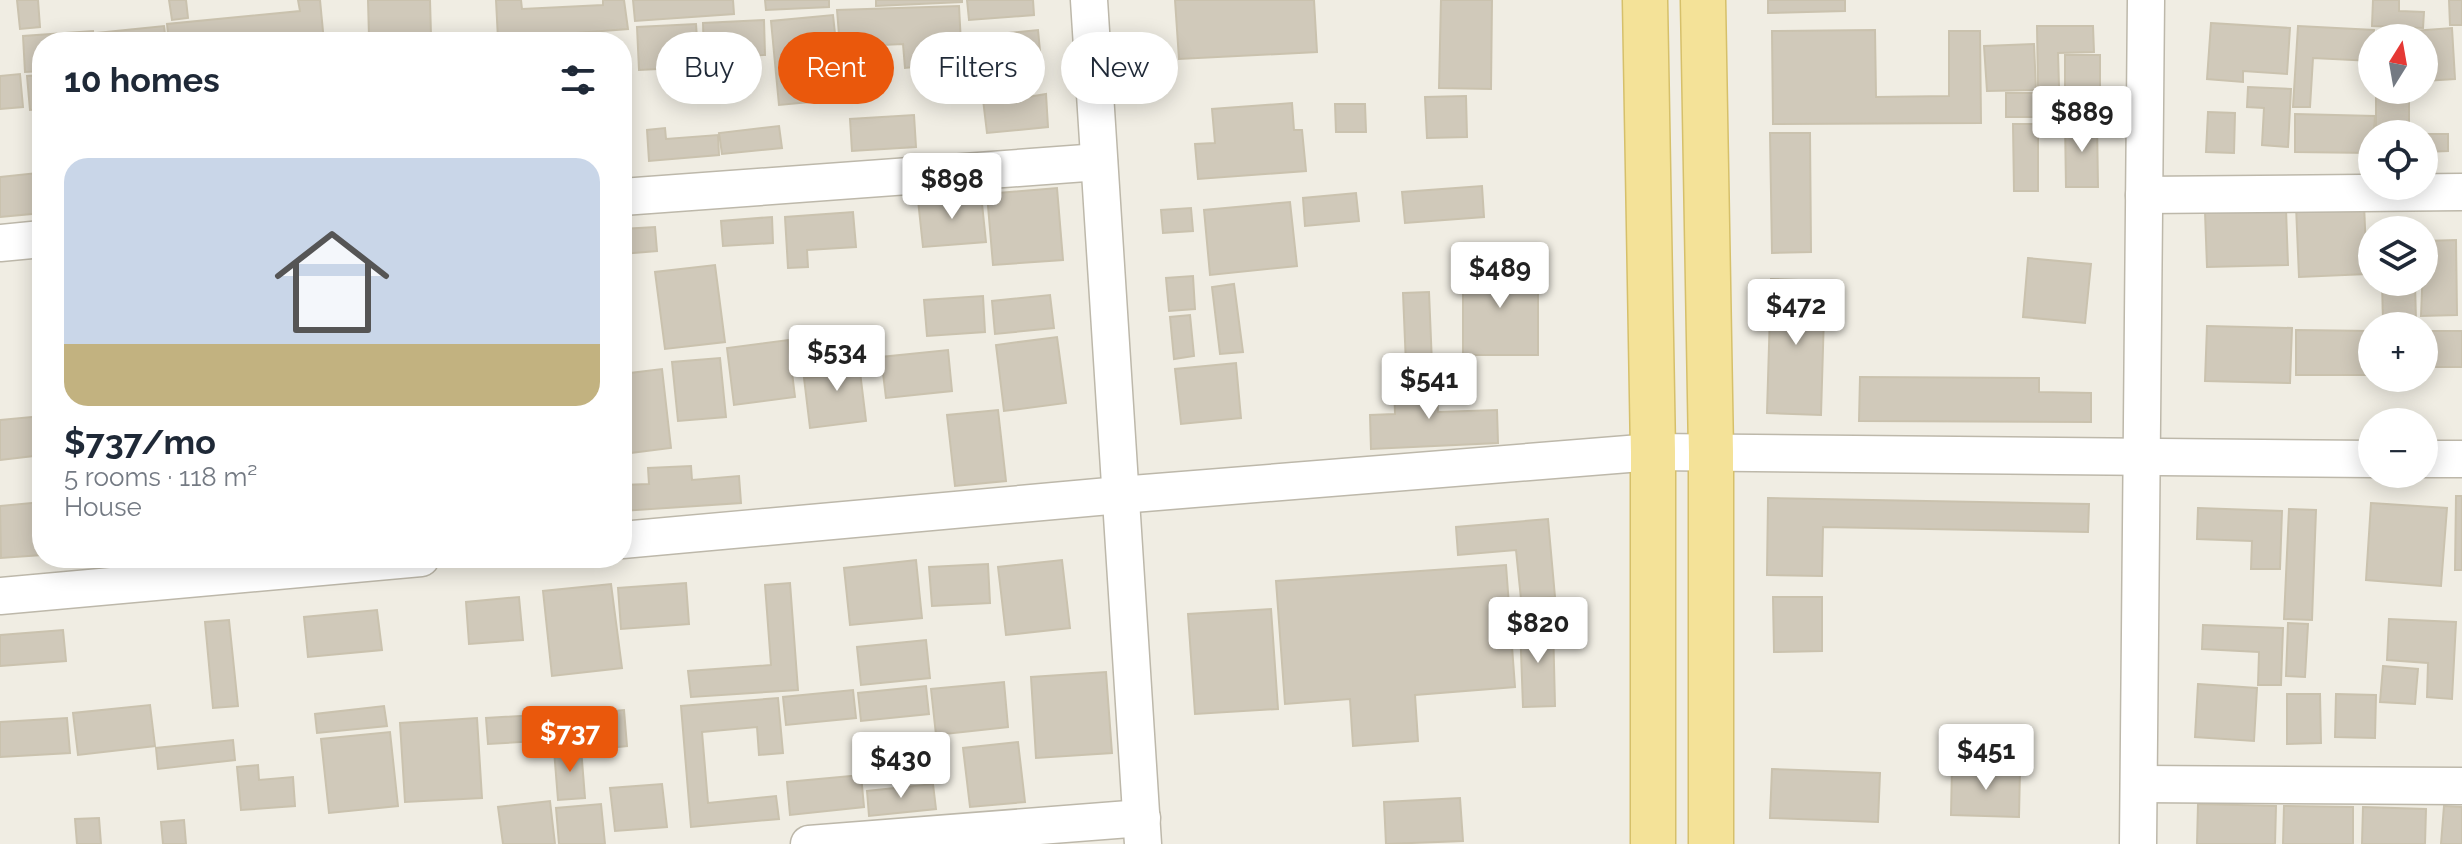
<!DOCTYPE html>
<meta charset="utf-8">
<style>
body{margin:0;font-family:Raleway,sans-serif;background:#f6f6f7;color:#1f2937;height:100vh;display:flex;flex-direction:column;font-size:30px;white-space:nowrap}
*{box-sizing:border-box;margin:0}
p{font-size:26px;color:#747a83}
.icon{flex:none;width:44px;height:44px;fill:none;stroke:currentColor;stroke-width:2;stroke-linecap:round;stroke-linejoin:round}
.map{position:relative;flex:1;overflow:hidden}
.panel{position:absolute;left:32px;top:32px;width:600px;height:536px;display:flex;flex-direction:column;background:#fff;border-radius:32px;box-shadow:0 4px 20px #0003}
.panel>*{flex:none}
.guide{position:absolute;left:656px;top:32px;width:760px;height:72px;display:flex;gap:16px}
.needle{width:52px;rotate:11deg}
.buttons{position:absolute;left:2358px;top:24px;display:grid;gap:16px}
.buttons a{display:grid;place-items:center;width:80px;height:80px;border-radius:50%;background:#fff;box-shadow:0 4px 20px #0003;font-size:40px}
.price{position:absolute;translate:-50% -68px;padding:0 18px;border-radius:8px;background:#fff;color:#222;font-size:26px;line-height:52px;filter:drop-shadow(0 2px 4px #0008)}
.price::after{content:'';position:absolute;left:50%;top:48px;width:24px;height:18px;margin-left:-12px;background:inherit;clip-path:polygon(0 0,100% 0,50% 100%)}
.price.active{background:#ea580c;color:#fff}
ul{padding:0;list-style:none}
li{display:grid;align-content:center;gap:16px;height:424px;padding:0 32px}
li+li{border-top:2px solid #e0e1e3}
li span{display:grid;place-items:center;height:248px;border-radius:24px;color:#555}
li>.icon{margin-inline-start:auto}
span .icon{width:144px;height:144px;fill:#fffc;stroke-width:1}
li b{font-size:34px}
h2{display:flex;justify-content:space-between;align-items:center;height:96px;padding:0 32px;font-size:34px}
.tag{padding:0 28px;border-radius:36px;background:#fff;box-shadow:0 4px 20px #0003;font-size:28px;line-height:72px}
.tag.active{background:#ea580c;color:#fff}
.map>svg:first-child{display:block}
.building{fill:#d0c9ba;stroke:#cac2ae;stroke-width:2}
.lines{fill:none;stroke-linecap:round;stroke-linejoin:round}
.minor-casing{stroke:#bdb8aa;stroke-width:39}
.major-casing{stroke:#d6c06a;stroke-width:47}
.minor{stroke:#fff;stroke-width:36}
.major{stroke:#f4e298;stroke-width:44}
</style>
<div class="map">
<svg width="2462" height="844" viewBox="0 0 2462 844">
<rect width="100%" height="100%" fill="#f0ede3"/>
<g class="building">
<path d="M17,0H38L40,27L20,29Z"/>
<path d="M169,0H186L188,18L172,20Z"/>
<path d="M298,0H320L324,42H169L167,24L300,11Z"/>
<path d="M368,0H430L431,35L369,37Z"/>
<path d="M496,0H521L522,9L603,5V0H624L628,29L498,39Z"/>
<path d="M633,0H733L734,14L635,21Z"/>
<path d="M765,0H829V7L766,10Z"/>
<path d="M876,0H962V2L876,6Z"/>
<path d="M967,0H1033L1034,15L969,20Z"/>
<path d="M1175,0H1314L1317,52L1179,59Z"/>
<path d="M1441,0H1492L1491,89L1439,88Z"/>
<path d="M1768,0H1845V11L1768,13Z"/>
<path d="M2373,0H2399V11L2424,12L2423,28L2372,26Z"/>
<path d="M2449,0H2462V25H2450Z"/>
<path d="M959,6L962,62L905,68L903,44L840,47L837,10Z"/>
<path d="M833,15L842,99L779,105L771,21Z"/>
<path d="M764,20L765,55L704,57L703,23Z"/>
<path d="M2211,23L2290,28L2287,74L2243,71V82L2207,79Z"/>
<path d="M696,24L699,67L639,70L637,27Z"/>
<path d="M164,26L166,42H98L97,33Z"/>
<path d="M2037,26H2093L2094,52L2058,53L2059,87L2038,88Z"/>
<path d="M2298,26L2374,30L2372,61L2313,58L2310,107H2293Z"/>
<path d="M2452,28L2455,79L2424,81V38H2413V31Z"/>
<path d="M1038,30L1042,72L984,78L979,36Z"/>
<path d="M1875,30L1876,97L1949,96V31H1980L1981,123L1773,124L1772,31Z"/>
<path d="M93,31L94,42H42V71L25,72L23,36Z"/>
<rect x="2377" y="31" width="33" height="7"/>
<path d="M2034,44L2036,90L1987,91L1984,46Z"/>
<path d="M2065,55H2100V117H2006V93H2065Z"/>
<path d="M724,60L728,88L710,91L706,63Z"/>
<path d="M20,74L23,107L0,109V76Z"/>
<path d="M42,75V109L30,110L27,76Z"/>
<path d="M2248,87L2291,89L2288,147L2262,145L2264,108L2247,107Z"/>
<path d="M1022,88V98L1046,94L1048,127L987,133L982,91Z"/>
<rect x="2376" y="90" width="33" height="44"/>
<path d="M1466,96L1467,137L1427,138L1425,97Z"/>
<path d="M1292,103L1294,130H1302L1306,171L1198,179L1195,144L1215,143L1212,109Z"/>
<path d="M1335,104H1365L1366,132H1336Z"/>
<path d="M2208,112L2235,113L2234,153L2206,152Z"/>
<path d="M2295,114L2375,116L2372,153L2295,152Z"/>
<path d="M914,115L916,147L852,151L850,119Z"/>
<path d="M2065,122H2097L2098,187H2066Z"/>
<path d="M2013,124H2038V191H2014Z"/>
<path d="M779,126L782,148L722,154L719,133Z"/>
<path d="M665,128L666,139L718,135L719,155L649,161L647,130Z"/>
<path d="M1770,133H1810L1811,252L1772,253Z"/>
<path d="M2424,134H2448V151L2424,152Z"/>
<path d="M37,173L42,213L0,217V177Z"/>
<path d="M1482,186L1484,217L1405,223L1402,192Z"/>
<path d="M1057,188L1063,260L993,265L987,194Z"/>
<path d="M1356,193L1359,221L1305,226L1303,198Z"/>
<path d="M981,194L986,242L923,247L918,200Z"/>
<path d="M1290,202L1297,266L1210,275L1204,210Z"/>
<path d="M2364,204L2367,274L2299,277L2296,206Z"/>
<path d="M1191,208L1193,231L1163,233L1161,210Z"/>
<path d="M2286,209L2288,265L2207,267L2205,212Z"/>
<path d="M853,212L856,247L807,250L808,267L788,268L785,217Z"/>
<path d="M772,217L773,243L723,246L721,221Z"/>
<path d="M655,227L657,251L622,254V229Z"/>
<path d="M2456,240L2457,315L2421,316L2424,241Z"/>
<path d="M2028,258L2091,264L2085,323L2023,317Z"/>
<rect x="1463" y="264" width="75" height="91"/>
<path d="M715,265L725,342L665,349L655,272Z"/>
<path d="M1193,276L1195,309L1169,311L1166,278Z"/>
<path d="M1771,279L1825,281L1821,415L1767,413Z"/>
<path d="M2382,282H2415L2416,321L2383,322Z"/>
<path d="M1234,284L1243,352L1220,354L1212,287Z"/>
<path d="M1429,292L1432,364L1406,365L1403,293Z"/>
<path d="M1050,295L1054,328L995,334L992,301Z"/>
<path d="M983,296L985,332L927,336L924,300Z"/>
<path d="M1190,315L1194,356L1174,359L1170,317Z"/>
<path d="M2207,326L2292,328L2290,383L2205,381Z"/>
<path d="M2296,330L2370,331L2369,375H2296Z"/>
<rect x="2424" y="331" width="38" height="36"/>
<path d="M1057,337L1066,403L1004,411L996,345Z"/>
<path d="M788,340L795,397L734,405L727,348Z"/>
<path d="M857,347L866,421L810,428L804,378L828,376L827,367L840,365L838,349Z"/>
<path d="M948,350L952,391L886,398L881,357Z"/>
<path d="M720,358L726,417L678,421L672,362Z"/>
<path d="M1236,363L1241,418L1181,424L1175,369Z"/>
<path d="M662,369L671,448L622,454V374Z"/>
<path d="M1860,377L2039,378V392L2091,393V422L1859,421Z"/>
<path d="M1436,380L1438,412L1497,410L1498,443L1371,449L1370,415L1395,414L1394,381Z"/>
<path d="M998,410L1006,481L955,486L947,415Z"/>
<path d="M42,416V455L0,460V420Z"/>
<path d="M691,466L692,480L739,476L741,503L622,511V485L649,484L648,468Z"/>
<path d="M2456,496H2462V570H2455Z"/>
<path d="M1768,498L2089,504L2088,532L1823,527L1822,576L1767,575Z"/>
<path d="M42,502V555L1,558L0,506Z"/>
<path d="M2371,503L2447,508L2441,586L2366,580Z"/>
<path d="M2198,508L2282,511L2280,569H2251L2252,541L2197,539Z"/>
<path d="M2289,509L2316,510L2312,620L2284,619Z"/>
<path d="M1548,519L1555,597L1521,599L1516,550L1458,555L1456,527Z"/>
<path d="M916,560L922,618L850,625L844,568Z"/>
<path d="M1062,560L1070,628L1006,635L998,567Z"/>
<path d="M988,564L990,603L932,606L929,567Z"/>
<path d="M1506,565L1515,687L1415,695L1418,741L1353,746L1350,699L1285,704L1276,581Z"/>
<path d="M686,583L689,624L621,629L618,588Z"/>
<path d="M790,583L798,690L691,697L688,671L771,665L765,585Z"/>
<path d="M611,584L622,668L552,676L543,591Z"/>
<path d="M519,597L523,640L469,644L466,602Z"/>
<path d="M1773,597H1822V651L1774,652Z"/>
<path d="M1271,609L1278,709L1195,714L1188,614Z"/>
<path d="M377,610L382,650L308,657L304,617Z"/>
<path d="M2389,619L2456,622L2452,699L2427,697L2428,663L2387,660Z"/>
<path d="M229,620L238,706L213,708L205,622Z"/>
<path d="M1553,623L1555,706L1523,707L1520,624Z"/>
<path d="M2288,623L2308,624L2305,677L2286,676Z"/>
<path d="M2203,625L2283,628L2281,685H2258L2259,652L2202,649Z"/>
<path d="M63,630L66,661L0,666V635Z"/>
<path d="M926,640L930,678L861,685L857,647Z"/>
<path d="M2383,666L2418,669L2415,704L2380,702Z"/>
<path d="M1106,672L1112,753L1036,758L1031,677Z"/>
<path d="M1004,682L1008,727L936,735L931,689Z"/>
<path d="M2198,684L2257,688L2254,741L2195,737Z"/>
<path d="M926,686L929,714L861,721L858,693Z"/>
<path d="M853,690L856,718L786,725L783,697Z"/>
<path d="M2287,694H2320L2321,743L2287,744Z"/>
<path d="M2336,694L2376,695L2375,738L2335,737Z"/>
<path d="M778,698L783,753L759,755L757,727L702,732L708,803L776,796L779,819L691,827L681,706Z"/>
<path d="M150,705L155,746L78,755L73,713Z"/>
<path d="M384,706L387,726L317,733L315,714Z"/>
<path d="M624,710L627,746L609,748L607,735L558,739L556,716Z"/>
<path d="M553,714L554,740L488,744L486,718Z"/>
<path d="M67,718L70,753L0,757V722Z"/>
<path d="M477,718L482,798L405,802L400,723Z"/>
<path d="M390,732L398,806L329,813L321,739Z"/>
<path d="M233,740L235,760L158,769L156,748Z"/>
<path d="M1018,742L1025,802L970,807L963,748Z"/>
<path d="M581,748L585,798L558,800L554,750Z"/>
<path d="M258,765L259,780L293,777L295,806L241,810L237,767Z"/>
<path d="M1952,767L2020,769L2019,817L1951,815Z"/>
<path d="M1772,769L1880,773L1878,822L1770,818Z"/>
<path d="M861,775L864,807L790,815L787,782Z"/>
<path d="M662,784L667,827L615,831L610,788Z"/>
<path d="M933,784L936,809L869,816L867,791Z"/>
<path d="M1460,798L1463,841L1386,844L1384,802Z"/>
<path d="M550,801L555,844H503L498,807Z"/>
<path d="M601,804L605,844H559L556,808Z"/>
<path d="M2198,804L2276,806L2275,844H2197Z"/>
<path d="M2284,806L2353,807V844H2283Z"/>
<path d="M2444,806L2462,807V844H2441Z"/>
<path d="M2363,807L2426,809L2425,844H2362Z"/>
<path d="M99,818L101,844H77L75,819Z"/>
<path d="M184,820L186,844H163L161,822Z"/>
</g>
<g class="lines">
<defs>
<g id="minor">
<path d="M1089,0L1143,844"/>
<path d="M2144,195L2462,192"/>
<path d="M622,197L1099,162"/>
<path d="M0,243L42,239"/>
<path d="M2424,459H2462"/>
<path d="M622,540L1120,495L1653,452L2372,459"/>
<path d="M0,596L421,558"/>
<path d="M2139,784L2462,786"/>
<path d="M809,844L1142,818"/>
<path d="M2138,844L2146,0"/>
</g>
<g id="major">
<path d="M1645,0L1653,452V844"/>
<path d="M1703,0L1711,452V844"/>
</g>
</defs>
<use href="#minor" class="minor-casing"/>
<use href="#major" class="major-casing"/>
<use href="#minor" class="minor"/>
<use href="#major" class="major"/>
</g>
</svg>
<div class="buttons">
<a><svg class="needle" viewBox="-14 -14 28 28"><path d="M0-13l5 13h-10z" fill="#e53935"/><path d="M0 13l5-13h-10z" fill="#747a83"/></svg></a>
<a><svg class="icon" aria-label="locate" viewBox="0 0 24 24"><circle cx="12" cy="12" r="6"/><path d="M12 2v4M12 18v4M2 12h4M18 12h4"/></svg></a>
<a><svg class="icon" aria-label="layers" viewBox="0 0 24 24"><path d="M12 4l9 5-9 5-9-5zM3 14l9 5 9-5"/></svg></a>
<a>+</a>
<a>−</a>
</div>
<b class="price" style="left:2082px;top:154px">$889</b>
<b class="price" style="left:952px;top:221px">$898</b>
<b class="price" style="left:1500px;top:310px">$489</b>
<b class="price" style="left:1796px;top:347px">$472</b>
<b class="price" style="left:837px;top:393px">$534</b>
<b class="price" style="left:1429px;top:421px">$541</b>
<b class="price" style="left:1538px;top:665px">$820</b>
<b class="price active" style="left:570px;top:774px">$737</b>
<b class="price" style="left:1986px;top:792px">$451</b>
<b class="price" style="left:901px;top:800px">$430</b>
<div class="guide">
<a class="tag">Buy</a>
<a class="tag active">Rent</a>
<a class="tag">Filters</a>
<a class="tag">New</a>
</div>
<section class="panel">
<h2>10 homes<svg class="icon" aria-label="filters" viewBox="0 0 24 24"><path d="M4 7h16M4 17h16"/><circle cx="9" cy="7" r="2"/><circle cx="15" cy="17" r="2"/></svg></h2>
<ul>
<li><span style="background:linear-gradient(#c9d6e8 75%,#c2b280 0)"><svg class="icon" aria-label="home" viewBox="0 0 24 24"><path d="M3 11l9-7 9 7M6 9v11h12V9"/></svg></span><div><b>$737/mo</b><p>5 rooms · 118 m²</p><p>House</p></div></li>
</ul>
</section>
</div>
